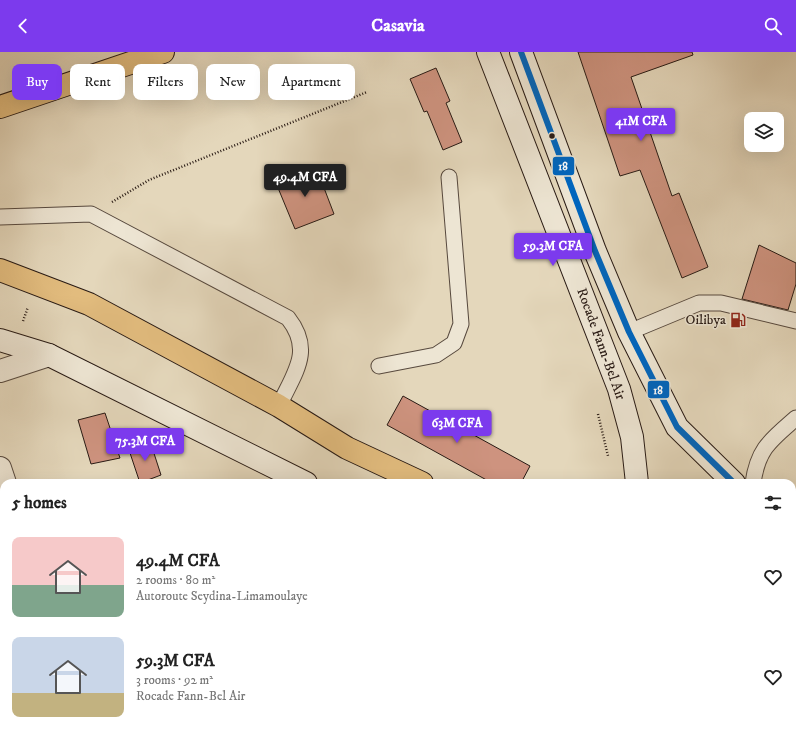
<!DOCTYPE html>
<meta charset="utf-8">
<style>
body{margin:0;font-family:"IM FELL DW Pica",serif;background:#f2f2f2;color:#222;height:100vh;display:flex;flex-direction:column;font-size:15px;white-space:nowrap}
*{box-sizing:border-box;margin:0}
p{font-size:13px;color:#767676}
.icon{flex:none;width:22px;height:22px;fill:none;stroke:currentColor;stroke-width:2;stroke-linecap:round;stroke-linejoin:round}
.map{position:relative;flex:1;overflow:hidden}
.details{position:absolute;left:0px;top:427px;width:796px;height:256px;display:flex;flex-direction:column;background:#fff;border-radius:12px 12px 0 0;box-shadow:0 4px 16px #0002}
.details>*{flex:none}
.top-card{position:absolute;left:12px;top:12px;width:400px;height:36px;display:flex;gap:8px}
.buttons{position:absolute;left:744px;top:60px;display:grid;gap:8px}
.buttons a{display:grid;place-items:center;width:40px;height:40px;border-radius:8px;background:#fff;box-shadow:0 4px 16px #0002;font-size:20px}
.price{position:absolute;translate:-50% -34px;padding:0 9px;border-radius:4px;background:#7c3aed;color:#fff;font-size:13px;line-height:26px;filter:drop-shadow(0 1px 2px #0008)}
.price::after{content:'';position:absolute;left:50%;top:24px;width:12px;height:9px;margin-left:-6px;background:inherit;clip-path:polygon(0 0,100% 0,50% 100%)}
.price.current{background:#222;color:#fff}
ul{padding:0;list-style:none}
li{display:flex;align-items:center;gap:12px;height:100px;padding:0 12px}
li span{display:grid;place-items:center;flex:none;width:112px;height:80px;border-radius:8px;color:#555}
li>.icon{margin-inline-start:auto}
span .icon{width:48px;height:48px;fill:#fffc;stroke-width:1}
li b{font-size:17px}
h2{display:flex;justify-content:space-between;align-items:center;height:48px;padding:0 12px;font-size:17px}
.tag{padding:0 14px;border-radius:8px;background:#fff;box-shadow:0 4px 16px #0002;font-size:14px;line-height:36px}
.tag.current{background:#7c3aed;color:#fff}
header{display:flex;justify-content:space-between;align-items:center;height:52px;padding:0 12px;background:#7c3aed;color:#fff;font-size:18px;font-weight:700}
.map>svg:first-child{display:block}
.building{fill:#ce937f;stroke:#281a14}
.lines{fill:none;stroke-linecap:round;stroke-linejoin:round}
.lane-casing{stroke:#57493e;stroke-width:17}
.street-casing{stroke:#57493e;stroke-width:24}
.secondary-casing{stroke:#281a14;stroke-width:24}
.highway-casing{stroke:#281a14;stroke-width:24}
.path{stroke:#281a14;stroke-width:2.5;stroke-dasharray:1 2;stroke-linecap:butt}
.lane{stroke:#ede5d3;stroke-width:15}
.street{stroke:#ede5d3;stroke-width:22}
.secondary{stroke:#ede5d3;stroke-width:22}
.highway{stroke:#e2bc7e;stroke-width:22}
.bus-1-casing{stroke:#ede5d3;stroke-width:9}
.bus-1{stroke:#0065bd;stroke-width:6}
.bus-dot{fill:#281a14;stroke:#ede5d3;stroke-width:1.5}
.labels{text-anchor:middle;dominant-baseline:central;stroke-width:3;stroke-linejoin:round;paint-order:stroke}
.poi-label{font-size:14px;fill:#281a14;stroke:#ede5d3;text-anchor:end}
.street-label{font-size:14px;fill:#281a14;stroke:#ede5d3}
.line-badge{stroke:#ede5d3;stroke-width:1.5}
.badge-label{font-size:11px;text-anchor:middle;font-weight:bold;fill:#fff}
</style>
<header><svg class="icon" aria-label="back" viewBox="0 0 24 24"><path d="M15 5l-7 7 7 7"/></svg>Casavia<svg class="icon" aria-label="search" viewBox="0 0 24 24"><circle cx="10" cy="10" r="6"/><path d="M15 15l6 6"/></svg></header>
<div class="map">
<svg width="796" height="683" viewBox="0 0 796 683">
<rect width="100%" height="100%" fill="#e4d7bb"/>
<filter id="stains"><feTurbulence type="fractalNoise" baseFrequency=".005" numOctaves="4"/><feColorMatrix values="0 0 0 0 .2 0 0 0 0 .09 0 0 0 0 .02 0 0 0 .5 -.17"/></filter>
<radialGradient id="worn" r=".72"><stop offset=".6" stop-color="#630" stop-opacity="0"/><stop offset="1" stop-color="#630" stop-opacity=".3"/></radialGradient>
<g class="building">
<path d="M578,0H692L693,3L631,25L672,144L679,141L708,215L682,226L640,118L620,124Z"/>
<path d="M436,16L450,49L446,51L462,90L443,98L427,59L424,60L410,27Z"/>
<path d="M316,115L334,162L295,177L276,131Z"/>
<path d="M759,193L796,211V232L788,258L742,247Z"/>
<path d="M403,344L530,414L521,431H492L387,373Z"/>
<path d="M105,361L120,406L91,412L78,368Z"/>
<path d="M150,389L161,423L140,431L129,398Z"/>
</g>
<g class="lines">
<defs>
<g id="lane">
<path d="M0,165L91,162L288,266C314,299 294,321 279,354"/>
<path d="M629,280L699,251H721L796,269"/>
<path d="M379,314L436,303L454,291L461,272L449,125"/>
<path d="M753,431C758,396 771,388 796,366"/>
<path d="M580,679L591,683"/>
<path d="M712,679L718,683"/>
<path d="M601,683L616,679"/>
</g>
<g id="street">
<path d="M0,319L49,303"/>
<path d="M0,416L5,431"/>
<path d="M0,637L4,636"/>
<path d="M87,679L88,683"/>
<path d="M0,681L1,683"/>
</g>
<g id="secondary">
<path d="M488,0L619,337L632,385L637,431"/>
<path d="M521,0L595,199L629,280L677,375L734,431"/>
<path d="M0,288L49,303L306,431"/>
<path d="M793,487L796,472"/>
<path d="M792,572L796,594"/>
<path d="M789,679L792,683"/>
<path d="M422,683L436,679"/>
</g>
<g id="highway">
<path d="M0,55L163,0"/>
<path d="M0,218L89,252L279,354L347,396L422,431"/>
</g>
</defs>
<use href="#lane" class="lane-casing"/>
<use href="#street" class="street-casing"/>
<use href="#secondary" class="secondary-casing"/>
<use href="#highway" class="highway-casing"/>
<g class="path">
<path d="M112,150L149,128L367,40"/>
<path d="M23,269L28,255"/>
<path d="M598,362L608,404"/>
</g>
<use href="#lane" class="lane"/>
<use href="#street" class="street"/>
<use href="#secondary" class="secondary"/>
<use href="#highway" class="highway"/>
<defs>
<path id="bus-1" d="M521,0L595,199L629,280L677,375L734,431"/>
</defs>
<use href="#bus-1" class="bus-1-casing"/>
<use href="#bus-1" class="bus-1"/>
</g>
<defs>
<symbol id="fuel-bare" viewBox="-9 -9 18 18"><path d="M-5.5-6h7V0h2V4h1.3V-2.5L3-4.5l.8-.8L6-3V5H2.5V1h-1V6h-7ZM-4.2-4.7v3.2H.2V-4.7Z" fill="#8f2418" stroke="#ede5d3" stroke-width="2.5" paint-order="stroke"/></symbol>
</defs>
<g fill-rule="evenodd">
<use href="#fuel-bare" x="727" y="257" width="22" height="22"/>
</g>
<circle class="bus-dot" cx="552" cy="84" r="3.5"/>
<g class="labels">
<g class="poi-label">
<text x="726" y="268">Oilibya</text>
</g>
<g class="street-label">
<text transform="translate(601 292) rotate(70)">Rocade Fann-Bel Air</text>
</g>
</g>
<g class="line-badge">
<rect x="552" y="104" width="23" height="20" rx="4" fill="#0065bd"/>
<rect x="647" y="328" width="23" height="19" rx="4" fill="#0065bd"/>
</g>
<g class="badge-label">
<text x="563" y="118">18</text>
<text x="658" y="342">18</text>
</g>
<rect width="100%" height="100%" filter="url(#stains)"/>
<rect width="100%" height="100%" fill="url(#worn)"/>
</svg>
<div class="buttons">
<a><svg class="icon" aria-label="layers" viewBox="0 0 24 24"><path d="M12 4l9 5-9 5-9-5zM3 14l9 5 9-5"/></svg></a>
</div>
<b class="price" style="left:641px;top:90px">41M CFA</b>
<b class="price current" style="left:305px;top:146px">49.4M CFA</b>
<b class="price" style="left:553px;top:215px">59.3M CFA</b>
<b class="price" style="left:457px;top:392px">63M CFA</b>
<b class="price" style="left:145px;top:410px">75.3M CFA</b>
<div class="top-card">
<a class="tag current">Buy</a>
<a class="tag">Rent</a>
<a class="tag">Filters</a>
<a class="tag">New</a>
<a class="tag">Apartment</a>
</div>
<section class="details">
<h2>5 homes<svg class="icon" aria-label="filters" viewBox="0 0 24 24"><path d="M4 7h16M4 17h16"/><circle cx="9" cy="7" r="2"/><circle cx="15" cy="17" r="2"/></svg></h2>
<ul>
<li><span style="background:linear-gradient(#f6c9c9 60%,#7fa58c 0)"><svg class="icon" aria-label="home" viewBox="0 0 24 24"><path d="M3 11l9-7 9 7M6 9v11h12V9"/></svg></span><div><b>49.4M CFA</b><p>2 rooms · 80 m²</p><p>Autoroute Seydina-Limamoulaye</p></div><svg class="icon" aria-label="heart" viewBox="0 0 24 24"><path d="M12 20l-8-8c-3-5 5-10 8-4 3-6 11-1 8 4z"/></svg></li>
<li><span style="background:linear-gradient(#c9d6e8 70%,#c2b280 0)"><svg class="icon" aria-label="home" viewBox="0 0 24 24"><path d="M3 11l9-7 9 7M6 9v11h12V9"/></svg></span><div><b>59.3M CFA</b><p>3 rooms · 92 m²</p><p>Rocade Fann-Bel Air</p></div><svg class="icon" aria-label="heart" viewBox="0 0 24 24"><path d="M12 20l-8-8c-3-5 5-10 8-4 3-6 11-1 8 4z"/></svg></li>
</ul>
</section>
</div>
